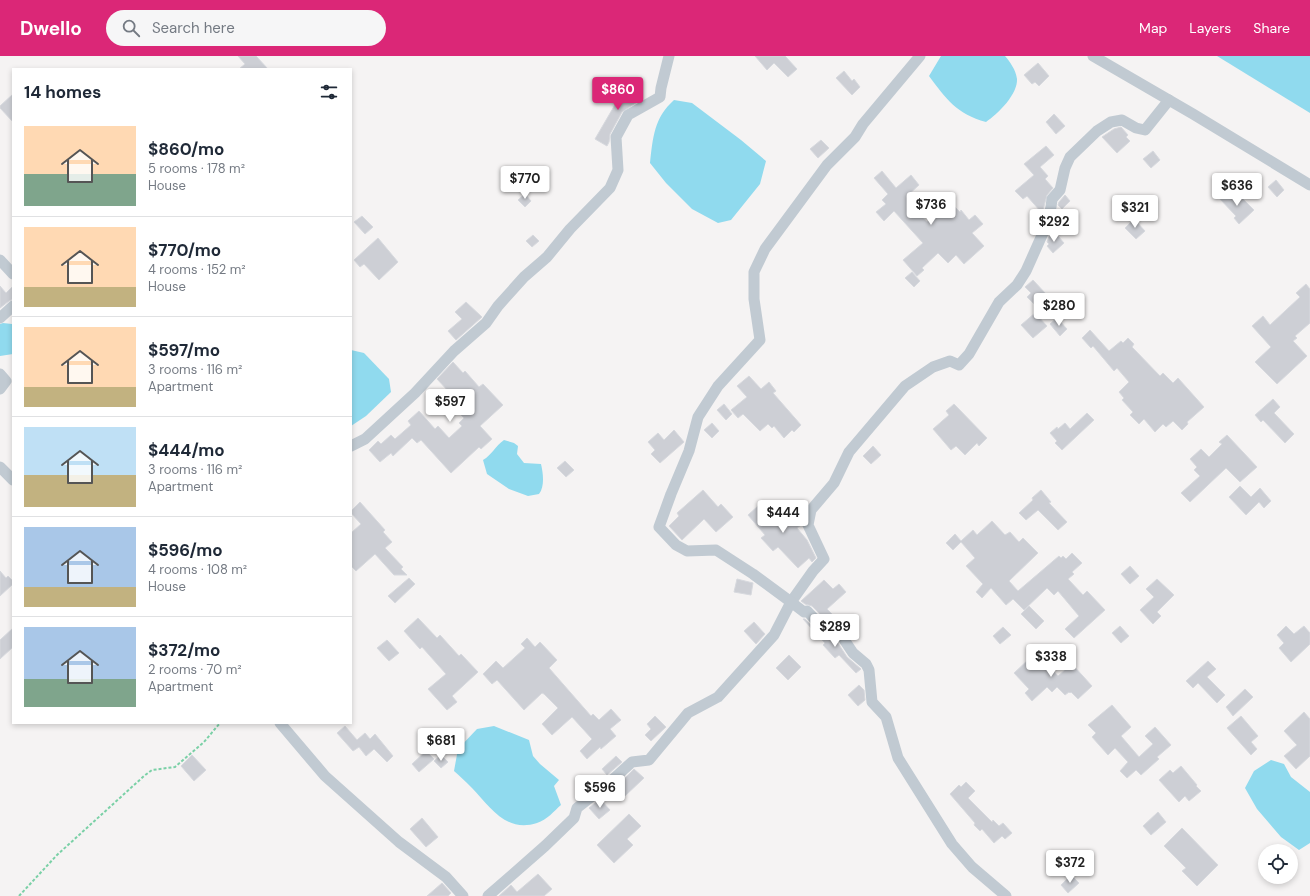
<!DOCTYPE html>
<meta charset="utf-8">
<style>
body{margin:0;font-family:"DM Sans",sans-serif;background:#f6f6f7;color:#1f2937;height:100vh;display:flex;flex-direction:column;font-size:15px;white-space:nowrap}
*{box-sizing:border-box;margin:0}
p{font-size:13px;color:#747a83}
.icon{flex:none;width:22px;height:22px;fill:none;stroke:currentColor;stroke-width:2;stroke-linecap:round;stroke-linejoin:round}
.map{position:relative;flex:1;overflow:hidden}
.panel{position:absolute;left:12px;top:12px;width:340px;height:656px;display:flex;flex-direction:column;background:#fff;border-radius:0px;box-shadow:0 2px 6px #0003}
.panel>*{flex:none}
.buttons{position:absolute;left:1258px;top:788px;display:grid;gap:8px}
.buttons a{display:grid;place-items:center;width:40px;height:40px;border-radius:50%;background:#fff;box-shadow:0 2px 6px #0003;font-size:20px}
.price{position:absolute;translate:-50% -34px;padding:0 9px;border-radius:4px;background:#fff;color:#222;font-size:13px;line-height:26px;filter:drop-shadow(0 1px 2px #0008)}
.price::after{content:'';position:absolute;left:50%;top:24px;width:12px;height:9px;margin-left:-6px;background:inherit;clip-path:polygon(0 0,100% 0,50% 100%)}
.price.selected{background:#db2777;color:#fff}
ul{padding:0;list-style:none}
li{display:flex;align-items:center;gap:12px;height:100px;padding:0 12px}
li+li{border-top:1px solid #e0e1e3}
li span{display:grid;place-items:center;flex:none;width:112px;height:80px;border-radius:0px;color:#555}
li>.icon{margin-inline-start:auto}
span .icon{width:48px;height:48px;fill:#fffc;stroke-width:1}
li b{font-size:17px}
h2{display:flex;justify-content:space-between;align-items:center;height:48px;padding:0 12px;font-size:17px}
header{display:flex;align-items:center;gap:24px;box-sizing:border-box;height:56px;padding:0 20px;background:#db2777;color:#fff}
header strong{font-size:19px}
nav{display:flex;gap:22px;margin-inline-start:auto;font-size:14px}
.search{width:280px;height:36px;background:#f6f6f7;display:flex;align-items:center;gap:10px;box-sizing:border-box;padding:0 14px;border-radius:22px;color:#747a83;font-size:15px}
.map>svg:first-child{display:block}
.water{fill:#90daee}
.building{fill:#cdcfd5;stroke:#d7d9de}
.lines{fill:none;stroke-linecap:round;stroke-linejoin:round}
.path{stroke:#7ad0a6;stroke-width:2;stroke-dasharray:3 2;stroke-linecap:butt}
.minor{stroke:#c1cad2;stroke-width:11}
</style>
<header>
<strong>Dwello</strong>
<div class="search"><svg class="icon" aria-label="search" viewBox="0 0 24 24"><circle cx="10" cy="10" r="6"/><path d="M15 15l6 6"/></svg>Search here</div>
<nav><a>Map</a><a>Layers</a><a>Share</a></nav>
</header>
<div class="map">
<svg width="1310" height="840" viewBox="0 0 1310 840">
<rect width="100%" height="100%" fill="#f5f3f3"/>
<g class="water">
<path d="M941,0H1005C1010,6 1016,14 1017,23C1018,38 998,58 986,66C957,58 946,43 929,20Z"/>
<path d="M1217,0H1310V57Z"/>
<path d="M674,44L692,47L741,84L766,105L760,128L731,164L718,167L692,153L666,127L650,107C653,81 654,62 674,44Z"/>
<path d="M3,267L12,268L13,270V298L0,300V268Z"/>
<path d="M351,294L364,297L389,323L391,336L366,360L351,370Z"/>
<path d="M504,384L514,387L518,390L517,398L524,407L541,408C543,417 545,430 539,438L528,440L509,433L487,418L483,404C492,399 495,390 504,384Z"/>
<path d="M494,670L529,684L533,700L540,708L559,724L554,730L561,749C554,755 547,764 537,767C506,777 490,751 472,732C466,726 460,720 454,715L458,693L477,673Z"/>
<path d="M1271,704L1284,708L1291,721L1310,736V787L1299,794L1281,781L1257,753L1245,732L1254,715Z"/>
</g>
<g class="building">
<path d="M238,0H256L268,13H239L245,8Z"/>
<path d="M755,0H785L797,13L788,21L774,7L767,14Z"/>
<path d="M1038,7L1049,20L1039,30L1035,26L1032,28L1024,19Z"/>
<path d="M844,15L852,25L854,23L860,31L852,39L836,22Z"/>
<path d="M626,26L642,41L637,46L622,56L610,78L609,86L607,90L595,83L616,47L611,42Z"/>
<path d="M13,38V66L0,52V50Z"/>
<path d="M1054,58L1065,70L1056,78L1046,66Z"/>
<path d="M1121,71L1128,79L1126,81L1130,85L1117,97L1102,81L1114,73Z"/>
<path d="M821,84L829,92L818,102L810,93Z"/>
<path d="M1046,90L1054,99L1040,111L1048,120L1045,123L1053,132L1047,139L1043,154L1041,156L1027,140L1023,143L1015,135L1034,119L1024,108Z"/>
<path d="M1153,95L1160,104L1151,112L1143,103Z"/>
<path d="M882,115L896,132L911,119L919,129L908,139L914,146L911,148L927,166L942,153L934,144L941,137L960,156L961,154L969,164L975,159L983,168L972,177L984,190L964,208L956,199L948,207L938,197L922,212L924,214L917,220L903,204L923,187L894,155L884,165L876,156L886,148L882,144L888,138L874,122Z"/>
<path d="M1276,124L1284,134L1277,141L1268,131Z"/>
<path d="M1228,134L1238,146L1242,142L1254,154L1239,168L1234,162L1236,160L1219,142Z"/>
<path d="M525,138L531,145L525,151L518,144Z"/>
<path d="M1065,139L1070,145L1062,153L1058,149L1059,146Z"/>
<path d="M362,160L373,171L365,178L354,166Z"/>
<path d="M1134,163L1145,175L1136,183L1125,172Z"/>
<path d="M1050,178L1054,182L1057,179L1064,187L1053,197L1047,190L1049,188L1047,186Z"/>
<path d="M533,179L539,185L532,191L526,185Z"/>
<path d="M378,182L398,206L379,224L364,208L360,211L354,204Z"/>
<path d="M912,216L920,225L914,231L905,222Z"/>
<path d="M1033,224L1046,238L1034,248L1027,241L1031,237L1025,231Z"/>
<path d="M1306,228L1310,233V267L1295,280L1297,282L1293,285L1307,300L1277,328L1255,306L1271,291L1252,270L1263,260L1270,269L1300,241L1296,237Z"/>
<path d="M0,230L6,237L13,230V243L9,245L0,252Z"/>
<path d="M466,246L482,261L456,284L448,275L462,263L455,256Z"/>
<path d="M1035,257L1047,270L1033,282L1021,269Z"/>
<path d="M1057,262L1067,273L1060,280L1050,268Z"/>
<path d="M1090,274L1109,295L1121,285L1123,287L1128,282L1134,288L1132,291L1160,320L1163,317L1173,327L1178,322L1204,351L1187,366L1188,368L1182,374L1173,365L1166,371L1163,368L1155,376L1144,363L1139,368L1130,359L1133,356L1122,344L1124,342L1119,336L1129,326L1117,312L1114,315L1093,290L1091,292L1082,282Z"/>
<path d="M453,306L463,317L465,315L479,331L483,328L503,349L480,370L492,383L481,393L479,391L451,417L421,384L417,387L412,382L393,400L391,397L380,406L369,394L378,385L381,388L391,379L395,383L411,369L408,365L419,355L435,373L438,370L449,382L462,370L459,367L464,362L457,355L462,350L437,323Z"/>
<path d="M749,320L761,333L769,326L776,335L773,337L801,369L794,376L792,374L784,382L774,370L772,372L768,368L760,375L743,358L738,362L731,354L747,341L737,330Z"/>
<path d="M1273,343L1280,351L1274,357L1294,378L1285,387L1263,364L1261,366L1255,359Z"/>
<path d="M724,348L732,358L726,364L717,354Z"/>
<path d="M954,348L987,382L979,390L977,387L965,399L956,390L951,394L933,373L949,359L946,355Z"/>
<path d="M1087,357L1094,364L1062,394L1055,387L1057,385L1050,377L1057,371L1058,373L1065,367L1070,373Z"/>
<path d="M712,367L719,375L712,382L704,374Z"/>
<path d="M674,374L684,386L660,407L651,398L655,394L648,386L658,377L664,384Z"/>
<path d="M1227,379L1257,411L1240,426L1226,412L1190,446L1181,437L1200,420L1194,414L1197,411L1190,403L1201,393L1209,401L1222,388L1219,386Z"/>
<path d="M873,390L881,399L871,408L863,400Z"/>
<path d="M565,405L574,414L566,421L557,412Z"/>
<path d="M1240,430L1251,441L1260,432L1271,445L1264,452L1259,446L1246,459L1229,441Z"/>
<path d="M703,434L718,451L721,448L733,461L716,476L704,463L682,484L669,470L679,460L677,457Z"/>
<path d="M1041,434L1051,446L1049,447L1067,466L1058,474L1038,454L1026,464L1019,457L1033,444L1032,442Z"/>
<path d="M360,446L385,474L383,476L392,486L385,492L403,511L401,513L407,519H394L375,498L356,515L351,510V477L361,468L351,457V455Z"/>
<path d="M773,448L787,464L794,458L802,466L801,469L797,472L807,484L816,502L812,506L809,502L798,512L778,491L773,495L761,482L765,479L748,459L758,450L763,456Z"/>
<path d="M992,465L1005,479L1010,476L1019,486L1023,482L1038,497L1009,525L1018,535L1059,500L1061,502L1063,500L1066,503L1072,497L1082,507L1072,516L1074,518L1068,523L1083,539L1087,535L1105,554L1074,582L1065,573L1079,560L1058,535L1054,539L1047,532L1024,554L1013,543L1006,549L991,532L982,542L976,536L983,528L966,510L975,502L961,486L953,494L946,487L955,478L961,485L973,474L977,479Z"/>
<path d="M1130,510L1139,520L1130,528L1121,518Z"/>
<path d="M0,515L6,522L8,520L13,525V528L0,540Z"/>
<path d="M409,522L415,528L395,547L388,540Z"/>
<path d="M737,523L753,527L751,539L734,536Z"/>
<path d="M1157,523L1174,539L1157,556L1161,560L1153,568L1140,554L1154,541L1146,533Z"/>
<path d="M824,524L833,533L839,528L846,536L827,553L834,560L831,564H826L812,550L805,548L801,545Z"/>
<path d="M1029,550L1044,565L1036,573L1021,558Z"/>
<path d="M418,562L437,582L440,579L459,600L461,598L478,616L452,640L457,646L447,654L428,633L446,618L422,591L420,593L404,575Z"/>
<path d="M803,563H805L820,578H832L847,601L861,613L856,617L839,599L835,602L823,589L825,587Z"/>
<path d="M754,566L765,578L756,588L744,575Z"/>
<path d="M1120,570L1129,580L1121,587L1112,577Z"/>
<path d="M1286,570L1294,578L1304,570L1310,577V588L1291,606L1279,592L1284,587L1277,579Z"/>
<path d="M1003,571L1011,579L1000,588L993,580Z"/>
<path d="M13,572V591L0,603V584Z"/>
<path d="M527,582L535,591L540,586L557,604L549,612L591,660L593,658L599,664L611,653L621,664L610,673L616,680L601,693L600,691L587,703L580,695L592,683L572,661L552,679L542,668L558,652L544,638L542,637L524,654L497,624L492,628L483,618L496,605L503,612L525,592L521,588Z"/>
<path d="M387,584L399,597L389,605L377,592Z"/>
<path d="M1041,595L1050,605L1047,608L1058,620L1072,608L1092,630L1078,643L1071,636L1070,637L1069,636L1065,639L1057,631L1052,636L1047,631L1032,645L1025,637L1029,633L1014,617L1029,603L1031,605Z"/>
<path d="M789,599L801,611L788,624L776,612Z"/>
<path d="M1208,605L1216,613L1207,621L1225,639L1217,647L1198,627L1193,632L1186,625Z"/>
<path d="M859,629L864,634L865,644L858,650L848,639Z"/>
<path d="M1245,633L1253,641L1233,660L1226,651Z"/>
<path d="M1112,649L1131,671L1121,680L1139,701L1153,688L1145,680L1155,671L1171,689L1157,701L1159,703L1141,719L1136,714L1127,722L1120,715L1128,706L1115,692L1108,699L1092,681L1096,677L1088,669Z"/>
<path d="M1304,656L1310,663V700L1296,713L1284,700L1297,689L1284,675Z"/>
<path d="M655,660L666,671L651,685L645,679L651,673L647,668Z"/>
<path d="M1241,660L1258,680L1251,686L1257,693L1251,699L1227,672Z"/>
<path d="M345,670L357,684L365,677L370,683L375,678L393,700L387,706L374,693L366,700L359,691L353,695L337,677Z"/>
<path d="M426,695L434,703L419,716L412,708Z"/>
<path d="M192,699L206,714L194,725L181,710Z"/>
<path d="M441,699L448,706L441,712L434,705Z"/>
<path d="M616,700L622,706L607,719L602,713Z"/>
<path d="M1181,710L1197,729L1196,730L1201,735L1189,745L1185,740L1179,746L1159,724L1170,714L1173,717Z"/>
<path d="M634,713L644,722L625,740L617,733L619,732L617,730Z"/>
<path d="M966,726L975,735L968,742L992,766L993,764L999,770L1003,767L1012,777L1005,783L1002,780L994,787L982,773L980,775L974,769L975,767L950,738L959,729L961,731Z"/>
<path d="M600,743L610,754L599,763L589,752Z"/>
<path d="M1158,756L1166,766L1151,779L1143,770Z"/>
<path d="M629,758L641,770L627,783L633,789L614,807L597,789Z"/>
<path d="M422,762L438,781L426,791L410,773Z"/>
<path d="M1182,772L1218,809L1197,830L1182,815L1186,812L1164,790Z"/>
<path d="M538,818L552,833L544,840H499L511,829L517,836Z"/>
<path d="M1071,819L1079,827L1068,837L1061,829Z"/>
<path d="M442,827L451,837L448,840H427Z"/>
</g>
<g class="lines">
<path class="path" d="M19,840L57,799L144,720L152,714L175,711L204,686L220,667"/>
<g class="minor">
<path d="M1093,0L1193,58L1310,129"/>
<path d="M0,204L13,218"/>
<path d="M0,262L13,250"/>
<path d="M0,318L6,325L0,333"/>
<path d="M351,390L365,383L415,337L454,295L486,267L498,250L524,221L547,201L570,173L610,132L618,114L616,81L628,59L660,41L661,32L669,0"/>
<path d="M0,411L13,424"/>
<path d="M791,546L813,515L824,503L808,469L811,454L834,427L849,396L905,330L933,311L950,305L959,309L969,298L999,246L1017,229L1026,215L1047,168L1051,151L1052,143L1060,134L1065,112L1070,101L1097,75L1111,66L1122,64L1136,72L1145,74L1169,44"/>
<path d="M791,546L804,556L807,555L823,572L835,570L853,597L866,608L869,614L872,646L886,661L898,702L952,788L972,811L1006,840"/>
<path d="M280,667L325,720L399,786L446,821L463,840"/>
<path d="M488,840L545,790L574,762L577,752L610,726L632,706L649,704L688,657L718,641L774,579L791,546L753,518L716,494L687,495L676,489L659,471L671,438L689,395L698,361L718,330L760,284L754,243V216L765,193L827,109L855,81L863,68L920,0"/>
</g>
</g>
</svg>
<div class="buttons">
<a><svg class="icon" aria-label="locate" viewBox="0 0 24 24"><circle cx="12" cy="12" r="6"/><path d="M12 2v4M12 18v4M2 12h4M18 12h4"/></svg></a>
</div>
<b class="price selected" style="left:618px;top:55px">$860</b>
<b class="price" style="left:525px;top:144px">$770</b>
<b class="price" style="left:1237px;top:151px">$636</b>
<b class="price" style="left:931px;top:170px">$736</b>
<b class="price" style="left:1135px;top:173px">$321</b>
<b class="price" style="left:1054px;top:187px">$292</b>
<b class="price" style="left:1059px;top:271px">$280</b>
<b class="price" style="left:450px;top:367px">$597</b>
<b class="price" style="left:783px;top:478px">$444</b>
<b class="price" style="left:835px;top:592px">$289</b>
<b class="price" style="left:1051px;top:622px">$338</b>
<b class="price" style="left:441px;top:706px">$681</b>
<b class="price" style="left:600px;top:753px">$596</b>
<b class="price" style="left:1070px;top:828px">$372</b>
<section class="panel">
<h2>14 homes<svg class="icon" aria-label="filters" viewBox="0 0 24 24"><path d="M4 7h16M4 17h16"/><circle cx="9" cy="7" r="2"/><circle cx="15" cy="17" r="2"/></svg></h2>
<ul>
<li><span style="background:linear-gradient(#ffd9b3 60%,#7fa58c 0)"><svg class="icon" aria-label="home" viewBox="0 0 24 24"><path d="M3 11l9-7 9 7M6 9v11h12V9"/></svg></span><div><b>$860/mo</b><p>5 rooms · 178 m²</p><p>House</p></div></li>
<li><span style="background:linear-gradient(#ffd9b3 75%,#c2b280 0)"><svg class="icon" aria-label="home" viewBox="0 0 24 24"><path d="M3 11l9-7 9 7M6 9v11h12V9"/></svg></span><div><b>$770/mo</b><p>4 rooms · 152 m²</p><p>House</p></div></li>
<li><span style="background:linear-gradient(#ffd9b3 75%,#c2b280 0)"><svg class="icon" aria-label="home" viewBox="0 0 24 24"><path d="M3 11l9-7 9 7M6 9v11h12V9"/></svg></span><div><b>$597/mo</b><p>3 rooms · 116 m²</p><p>Apartment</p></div></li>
<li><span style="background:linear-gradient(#bfe0f5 60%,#c2b280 0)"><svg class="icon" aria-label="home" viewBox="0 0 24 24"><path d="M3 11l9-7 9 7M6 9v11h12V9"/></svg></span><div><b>$444/mo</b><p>3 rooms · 116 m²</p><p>Apartment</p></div></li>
<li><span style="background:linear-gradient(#a9c7e8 75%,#c2b280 0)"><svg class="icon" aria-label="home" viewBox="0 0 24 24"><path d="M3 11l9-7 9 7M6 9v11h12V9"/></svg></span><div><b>$596/mo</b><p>4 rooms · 108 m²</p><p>House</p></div></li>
<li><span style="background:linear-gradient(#a9c7e8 65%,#7fa58c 0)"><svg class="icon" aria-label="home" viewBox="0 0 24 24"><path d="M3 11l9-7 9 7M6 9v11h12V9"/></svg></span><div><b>$372/mo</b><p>2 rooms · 70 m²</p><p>Apartment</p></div></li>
</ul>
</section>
</div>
